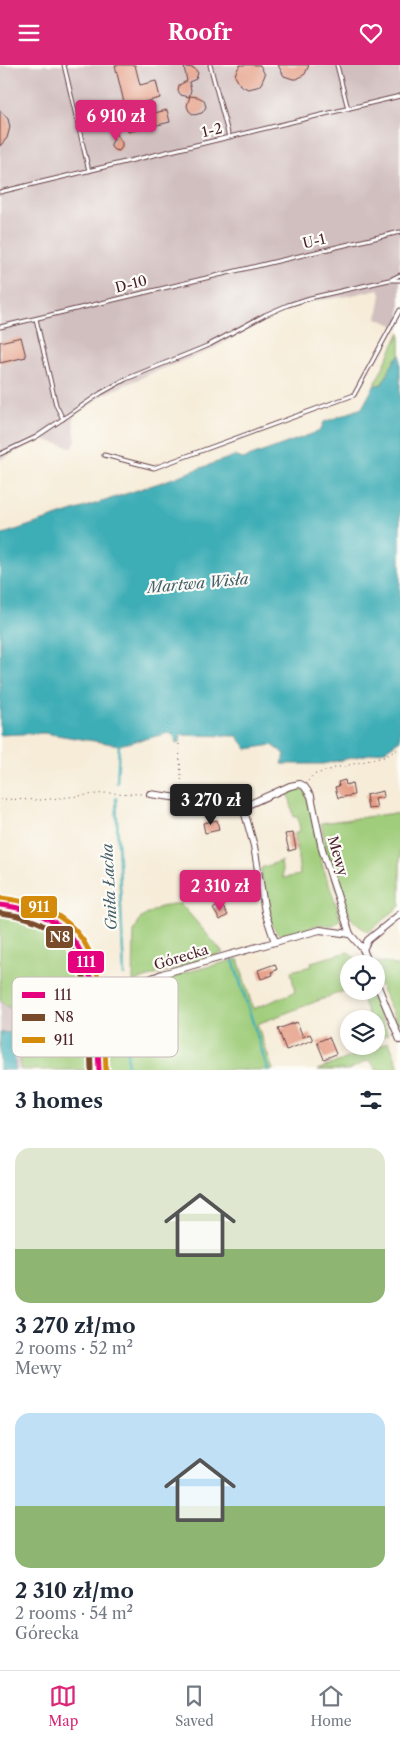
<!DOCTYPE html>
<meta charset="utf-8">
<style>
body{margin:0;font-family:"Libre Caslon Text",serif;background:#f2f2f3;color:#1f2937;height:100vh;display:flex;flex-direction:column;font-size:19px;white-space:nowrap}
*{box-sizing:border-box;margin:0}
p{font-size:16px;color:#747a83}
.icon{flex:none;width:28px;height:28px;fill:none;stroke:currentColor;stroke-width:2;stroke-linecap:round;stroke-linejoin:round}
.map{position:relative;height:1005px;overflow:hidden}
.details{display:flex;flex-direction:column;background:#fff;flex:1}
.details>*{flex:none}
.fabs{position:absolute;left:340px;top:890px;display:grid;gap:10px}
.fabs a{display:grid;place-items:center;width:45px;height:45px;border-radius:50%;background:#fff;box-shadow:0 2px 8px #0003;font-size:25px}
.price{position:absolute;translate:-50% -42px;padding:0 11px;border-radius:5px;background:#db2777;color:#fff;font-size:16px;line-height:32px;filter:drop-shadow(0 1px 2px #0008)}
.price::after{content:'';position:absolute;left:50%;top:30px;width:15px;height:11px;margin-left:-8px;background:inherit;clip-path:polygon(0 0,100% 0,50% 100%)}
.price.on{background:#222;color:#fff}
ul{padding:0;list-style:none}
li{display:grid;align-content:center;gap:10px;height:265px;padding:0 15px}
li span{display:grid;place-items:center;height:155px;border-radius:15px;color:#555}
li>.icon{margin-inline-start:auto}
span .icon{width:90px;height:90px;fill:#fffc;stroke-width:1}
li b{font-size:21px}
h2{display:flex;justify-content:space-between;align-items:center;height:60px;padding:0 15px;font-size:21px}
header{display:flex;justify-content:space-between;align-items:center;height:65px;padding:0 15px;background:#db2777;color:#fff;font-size:22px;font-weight:800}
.dock{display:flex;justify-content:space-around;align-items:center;height:70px;border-top:1px solid #e0e1e3;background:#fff;font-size:14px;color:#747a83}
.dock a{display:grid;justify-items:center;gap:2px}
.dock .on{color:#db2777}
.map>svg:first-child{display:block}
.industrial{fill:#d1bfbf}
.green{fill:#a0cd7b;stroke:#757653}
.water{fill:#3cadb6;stroke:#436670}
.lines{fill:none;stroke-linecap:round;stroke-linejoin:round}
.stream{stroke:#3cadb6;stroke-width:2.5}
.building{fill:#e59e86}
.service-casing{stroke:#643e45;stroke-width:5}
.minor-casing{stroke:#643e45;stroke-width:8}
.tertiary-casing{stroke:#643e45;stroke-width:9}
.path{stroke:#643e45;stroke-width:1;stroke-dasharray:1 4;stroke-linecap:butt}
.service{stroke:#fff;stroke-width:3}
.minor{stroke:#fff;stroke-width:6}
.tertiary{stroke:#fff;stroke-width:8}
.bus-1-casing{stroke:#fdfcf7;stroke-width:9}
.bus-2-casing{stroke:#fdfcf7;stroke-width:9}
.bus-3-casing{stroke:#fdfcf7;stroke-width:9}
.bus-1{stroke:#e5007d;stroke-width:5}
.bus-2{stroke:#7a4b2a;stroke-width:5}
.bus-3{stroke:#d48b09;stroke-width:5}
.labels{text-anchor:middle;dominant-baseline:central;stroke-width:4.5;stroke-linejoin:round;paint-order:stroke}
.street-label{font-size:14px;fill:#4a1f2b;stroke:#fdfcf7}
.water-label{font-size:15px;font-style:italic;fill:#445f6a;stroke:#fdfcf7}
.key{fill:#fdfcf7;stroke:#c7baba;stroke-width:1}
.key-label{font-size:14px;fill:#4a1f2b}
.line-badge{stroke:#fdfcf7;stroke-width:2}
.badge-label{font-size:14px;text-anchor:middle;font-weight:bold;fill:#fff}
</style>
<header><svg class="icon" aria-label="menu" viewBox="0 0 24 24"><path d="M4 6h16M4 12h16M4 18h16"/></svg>Roofr<svg class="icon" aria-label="heart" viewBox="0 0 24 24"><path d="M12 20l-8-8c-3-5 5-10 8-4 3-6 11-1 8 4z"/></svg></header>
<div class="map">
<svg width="400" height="1005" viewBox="0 0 400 1005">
<rect width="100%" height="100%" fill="#fdfcf7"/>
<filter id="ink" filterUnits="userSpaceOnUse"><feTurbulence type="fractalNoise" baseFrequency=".02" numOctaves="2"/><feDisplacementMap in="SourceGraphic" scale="10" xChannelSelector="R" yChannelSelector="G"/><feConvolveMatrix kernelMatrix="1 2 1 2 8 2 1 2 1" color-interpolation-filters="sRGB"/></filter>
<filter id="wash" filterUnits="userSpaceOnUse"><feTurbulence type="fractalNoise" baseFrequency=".0096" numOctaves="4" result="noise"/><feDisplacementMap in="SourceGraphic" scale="20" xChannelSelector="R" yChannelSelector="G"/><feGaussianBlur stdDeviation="1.12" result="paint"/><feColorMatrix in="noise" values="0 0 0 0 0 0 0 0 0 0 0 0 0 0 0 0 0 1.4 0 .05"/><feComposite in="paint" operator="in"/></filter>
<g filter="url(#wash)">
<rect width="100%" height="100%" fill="#f6ecd8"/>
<g class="industrial">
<path d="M0,0H400V263L377,253L381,229L378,224L348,231L309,237L275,249L211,285L152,308L103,330L73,352L76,375L73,383L41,374L0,395Z"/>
<path d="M0,935L18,949L21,1005H0Z"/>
</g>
<g class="green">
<path d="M400,267V290L396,293L382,319L374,321Z"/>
<path d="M299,722L306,726L310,737L315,770L322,799L339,848L340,854L334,860H318L281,871C263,857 264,824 261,803L281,796L283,813L300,810L295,768L300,766L298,752H294L288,726Z"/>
<path d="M388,749H400V841L368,867C363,863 357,860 353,855C333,831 327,788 321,758Z"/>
<path d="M172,839H181L223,888L133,917L134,867L141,853L158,843Z"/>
<path d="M0,844C58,850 82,881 91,936L88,937L92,993H95V1005H21L18,950L0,935Z"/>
<path d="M348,887L357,895L358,899H349V924L257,959L273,1005H103L102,993H105L102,936L128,924L139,922L160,914L238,894L253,944L295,927L291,906L312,901L311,897Z"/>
<path d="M386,897L400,902V959L397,958L376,910V899L371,898Z"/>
<path d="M359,926H370L388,969L377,972L376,954H370Z"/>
<path d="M389,977L400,1005H377L369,995L348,1005H317Z"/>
</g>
<g class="water">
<path d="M400,290V675L384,686L323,699H282L285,689L272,680L247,684L237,671L180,670V678H176L175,672L170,668L119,680L44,668L0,670V470L162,417L234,391L243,394L320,366L324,357L362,343L374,321L382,319L396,293Z"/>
<path d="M14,967L15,1005H0V968Z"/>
</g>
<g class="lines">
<g class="stream">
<path d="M117,718L119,680"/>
<path d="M116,733L124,910"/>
<path d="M233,895L268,1005"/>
<path d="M125,931L128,1005"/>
</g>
</g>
<g id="blocks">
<g class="building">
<path d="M115,0H135L140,20L156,16L160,33L144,37L146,50L167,45L170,57L128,67L125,54H128Z"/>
<path d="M240,0H260L265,10L261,19L257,22L248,24L240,20L235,11L236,7Z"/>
<path d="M278,0H309L305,9L297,14H293L284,11Z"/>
<path d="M184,2L194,3L198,8L196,14L189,17L191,25L189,32L181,30L178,26L179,20L187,16Z"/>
<path d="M190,31L198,32L204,35L206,42L202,48L194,50L189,46L187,41Z"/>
<path d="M0,45L8,54L10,62L7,73L0,81Z"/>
<path d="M111,61H112L122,78V82L119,86L114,85L111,82V79L114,74Z"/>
<path d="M21,272L26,292L0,298V277Z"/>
<path d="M345,715L346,720L352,718L354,730L338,733L335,722L339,721L338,717Z"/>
<path d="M383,726L384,732L375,734L377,743L368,744L366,730Z"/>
<path d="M217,755L219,765L205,768L203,758Z"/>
<path d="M293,768L296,784L289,786L285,769Z"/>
<path d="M221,839L228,850L220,855L213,844Z"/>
<path d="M275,899L277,905L271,907L273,910L261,914L258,905Z"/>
<path d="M297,957L303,972L310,969L313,975L286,985L278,964Z"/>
<path d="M329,972L336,989L324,994L317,977Z"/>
</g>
</g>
</g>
<g filter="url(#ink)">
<use href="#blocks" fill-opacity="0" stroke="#643e45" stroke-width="1"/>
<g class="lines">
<defs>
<g id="service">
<path d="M64,0L89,106"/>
<path d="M210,0L229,72"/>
<path d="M337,0L348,44"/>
<path d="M0,127L400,31"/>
<path d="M392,214L400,210"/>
<path d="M36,254L56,340L63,354"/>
<path d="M0,262L400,167"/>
<path d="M0,389L36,372L101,328L126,314L207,281L265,250L288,240L310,233L389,215H400"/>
<path d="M104,390L154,403L354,330L400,245"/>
</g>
<g id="minor">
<path d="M150,729L243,742L290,721L300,719L304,721L311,731L322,784L350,869L363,884L369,899"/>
<path d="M243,742L254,781L265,847L275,877"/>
<path d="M363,884L368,875L400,849"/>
<path d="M376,917L400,975"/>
<path d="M95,930L141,918L162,909L275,877L320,865L350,869"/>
</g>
<path id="tertiary" d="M0,840C41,842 77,865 90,906C99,937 97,973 99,1005"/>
</defs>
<use href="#service" class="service-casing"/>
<use href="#minor" class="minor-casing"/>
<use href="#tertiary" class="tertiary-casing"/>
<g class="path">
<path d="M179,679L182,726"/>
<path d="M308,716L313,710L335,703L384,692L400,683"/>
<path d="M0,734L41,735L106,728L142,729"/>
</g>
<use href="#service" class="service"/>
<use href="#minor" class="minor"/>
<use href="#tertiary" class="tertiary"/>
<defs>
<path id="bus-1" d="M0,840C100,851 95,926 99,1005"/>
<path id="bus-2" d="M0,848C95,858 88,931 91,1005"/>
<path id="bus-3" d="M1,833C107,845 102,921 106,1005"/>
</defs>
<use href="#bus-1" class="bus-1-casing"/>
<use href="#bus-2" class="bus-2-casing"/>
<use href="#bus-3" class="bus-3-casing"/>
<use href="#bus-1" class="bus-1"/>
<use href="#bus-2" class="bus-2"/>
<use href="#bus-3" class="bus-3"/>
</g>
</g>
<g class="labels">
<g class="street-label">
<text transform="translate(212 65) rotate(-13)">1-2</text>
<text transform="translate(314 176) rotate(-13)">U-1</text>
<text transform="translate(131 219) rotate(-14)">D-10</text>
<text transform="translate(338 791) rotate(74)">Mewy</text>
<text transform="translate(181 892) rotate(-17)">Górecka</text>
</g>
<g class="water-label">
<text transform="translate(198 518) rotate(-5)">Martwa Wisła</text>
<text transform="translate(109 822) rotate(-93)">Gniła Łacha</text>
</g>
</g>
<rect x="12" y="912" width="166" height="80" rx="8" class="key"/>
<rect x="22" y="927" width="23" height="6" fill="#e5007d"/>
<rect x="22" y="949" width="23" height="7" fill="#7a4b2a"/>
<rect x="22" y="972" width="23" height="6" fill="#d48b09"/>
<g class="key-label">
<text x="54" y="935">111</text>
<text x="54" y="957">N8</text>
<text x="54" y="980">911</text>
</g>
<g class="line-badge">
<rect x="20" y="830" width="38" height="24" rx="5" fill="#d48b09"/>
<rect x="45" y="860" width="29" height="24" rx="5" fill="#7a4b2a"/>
<rect x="67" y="885" width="38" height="24" rx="5" fill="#e5007d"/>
</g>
<g class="badge-label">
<text x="39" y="847">911</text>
<text x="60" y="877">N8</text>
<text x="86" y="902">111</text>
</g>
</svg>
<div class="fabs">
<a><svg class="icon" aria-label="locate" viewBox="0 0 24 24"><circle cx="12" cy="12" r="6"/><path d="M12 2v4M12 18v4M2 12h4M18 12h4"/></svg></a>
<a><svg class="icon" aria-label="layers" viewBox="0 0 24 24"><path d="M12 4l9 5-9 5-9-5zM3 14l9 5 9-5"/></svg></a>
</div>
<b class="price" style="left:116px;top:77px">6 910 zł</b>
<b class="price on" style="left:211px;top:761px">3 270 zł</b>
<b class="price" style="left:220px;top:847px">2 310 zł</b>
</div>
<section class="details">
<h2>3 homes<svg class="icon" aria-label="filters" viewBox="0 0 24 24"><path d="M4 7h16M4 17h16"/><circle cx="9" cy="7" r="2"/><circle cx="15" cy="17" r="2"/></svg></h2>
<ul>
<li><span style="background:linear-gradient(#dfe7d0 65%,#8fb573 0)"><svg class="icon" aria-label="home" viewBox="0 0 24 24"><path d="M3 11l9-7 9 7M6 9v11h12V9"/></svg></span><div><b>3 270 zł/mo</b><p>2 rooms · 52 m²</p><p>Mewy</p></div></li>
<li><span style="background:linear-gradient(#bfe0f5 60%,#8fb573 0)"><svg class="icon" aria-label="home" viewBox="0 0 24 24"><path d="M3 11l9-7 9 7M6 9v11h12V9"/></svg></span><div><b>2 310 zł/mo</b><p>2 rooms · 54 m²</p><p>Górecka</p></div></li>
</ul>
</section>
<nav class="dock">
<a class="on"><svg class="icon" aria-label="map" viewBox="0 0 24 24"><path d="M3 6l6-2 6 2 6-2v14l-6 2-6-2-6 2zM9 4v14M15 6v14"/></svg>Map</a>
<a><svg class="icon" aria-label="saved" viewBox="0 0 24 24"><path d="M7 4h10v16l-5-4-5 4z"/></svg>Saved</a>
<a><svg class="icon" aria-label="home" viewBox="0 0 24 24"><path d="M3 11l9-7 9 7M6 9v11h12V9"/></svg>Home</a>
</nav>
